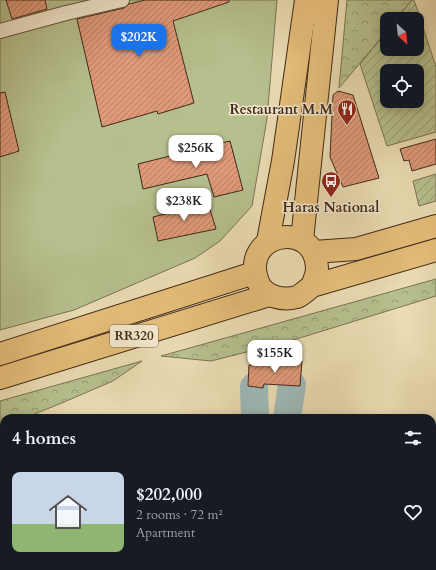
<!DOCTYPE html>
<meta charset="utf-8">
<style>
body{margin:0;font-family:Cardo,serif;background:#20242c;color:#f1f3f6;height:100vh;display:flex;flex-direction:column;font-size:15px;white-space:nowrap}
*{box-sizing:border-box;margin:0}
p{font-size:13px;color:#9ea1a6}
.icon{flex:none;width:22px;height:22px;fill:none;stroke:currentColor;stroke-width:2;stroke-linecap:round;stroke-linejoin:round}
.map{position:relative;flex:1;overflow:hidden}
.details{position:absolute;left:0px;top:414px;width:436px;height:156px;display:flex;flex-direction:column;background:#171b24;border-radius:12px 12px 0 0;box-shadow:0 2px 10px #0003}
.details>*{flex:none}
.needle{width:26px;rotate:153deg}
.fabs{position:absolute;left:380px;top:12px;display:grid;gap:8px}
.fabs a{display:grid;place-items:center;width:44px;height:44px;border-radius:8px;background:#171b24;box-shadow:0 2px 10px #0003;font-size:20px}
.price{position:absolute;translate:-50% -34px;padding:0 9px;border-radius:8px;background:#fff;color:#222;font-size:13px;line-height:26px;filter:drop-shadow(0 1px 2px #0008)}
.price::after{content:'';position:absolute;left:50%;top:24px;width:12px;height:9px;margin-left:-6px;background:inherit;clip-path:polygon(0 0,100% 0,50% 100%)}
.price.on{background:#1a73e8;color:#fff}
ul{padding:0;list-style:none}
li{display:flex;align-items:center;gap:12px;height:100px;padding:0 12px}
li span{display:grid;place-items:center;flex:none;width:112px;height:80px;border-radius:8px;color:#555}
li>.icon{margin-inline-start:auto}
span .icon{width:48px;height:48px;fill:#fffc;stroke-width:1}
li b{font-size:17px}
h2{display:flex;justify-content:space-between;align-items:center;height:48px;padding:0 12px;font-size:17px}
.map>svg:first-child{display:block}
.forest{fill:url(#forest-crowns);stroke:#7b7453}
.garden{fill:url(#garden-furrows);stroke:#7b7453;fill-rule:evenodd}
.pitch{fill:#b6c08e;stroke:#7b7453}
.water{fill:url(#water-waves);stroke:#787f78}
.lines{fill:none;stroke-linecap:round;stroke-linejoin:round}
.river{stroke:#9eb9b8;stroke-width:28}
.building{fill:url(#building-hatch);stroke:#402918}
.street-casing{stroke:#6b563f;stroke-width:16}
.primary-casing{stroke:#402918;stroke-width:24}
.highway-casing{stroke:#402918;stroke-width:24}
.street{stroke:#f2e8ce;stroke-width:14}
.primary{stroke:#e6be7a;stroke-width:22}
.highway{stroke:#e6be7a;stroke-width:22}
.labels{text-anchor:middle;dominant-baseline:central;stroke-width:3;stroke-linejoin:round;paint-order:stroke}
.shield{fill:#f2e8ce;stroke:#75624f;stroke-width:1}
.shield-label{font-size:13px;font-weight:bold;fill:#402918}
.poi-label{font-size:14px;font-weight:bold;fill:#402918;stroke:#f2e8ce;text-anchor:end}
</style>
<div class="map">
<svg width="436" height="570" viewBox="0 0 436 570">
<defs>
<pattern id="forest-crowns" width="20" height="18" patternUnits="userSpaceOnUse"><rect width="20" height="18" fill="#b6c08e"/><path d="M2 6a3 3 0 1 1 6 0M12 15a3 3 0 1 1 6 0" fill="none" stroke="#959c73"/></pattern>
<pattern id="garden-furrows" width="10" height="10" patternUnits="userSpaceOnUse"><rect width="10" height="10" fill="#b6c08e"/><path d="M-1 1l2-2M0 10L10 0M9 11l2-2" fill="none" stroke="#959c73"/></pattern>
<pattern id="water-waves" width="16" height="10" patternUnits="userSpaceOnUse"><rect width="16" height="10" fill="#9eb9b8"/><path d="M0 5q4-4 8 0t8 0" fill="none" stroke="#829695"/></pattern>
<pattern id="building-hatch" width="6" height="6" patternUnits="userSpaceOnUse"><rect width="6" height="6" fill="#e09a7a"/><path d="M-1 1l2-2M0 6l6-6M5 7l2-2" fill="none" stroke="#b77e63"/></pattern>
</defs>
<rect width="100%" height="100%" fill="#ebdcb3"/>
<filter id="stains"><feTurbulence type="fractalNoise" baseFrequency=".005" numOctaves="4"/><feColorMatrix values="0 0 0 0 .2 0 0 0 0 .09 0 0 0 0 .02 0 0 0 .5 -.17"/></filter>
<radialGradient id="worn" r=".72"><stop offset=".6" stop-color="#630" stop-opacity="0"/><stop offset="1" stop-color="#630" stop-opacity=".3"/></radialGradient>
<g class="forest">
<path d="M347,0H412L396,19H387V31L339,88Z"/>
<path d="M436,279V296L290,341L211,361L161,356Z"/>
<path d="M142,361L113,381L64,402L25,418H4V427L0,429V401Z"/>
</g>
<g class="garden">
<path d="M412,0H414L436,67V132L387,146L360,64L387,31V49H417V19H396ZM387,71H417V101H387Z"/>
<path d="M436,174V201L419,206L413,181Z"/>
</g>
<path class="pitch" d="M0,0H277L267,119L252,206L220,241L195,258L74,310L0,330Z"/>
<path class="water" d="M228,566H279L291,570H217Z"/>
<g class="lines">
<g class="river">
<path d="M254,387L255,418"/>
<path d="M287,418L292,385"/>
<path d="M352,566L354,570"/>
</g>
</g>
<g class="building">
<path d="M6,0H45L47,9L12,19Z"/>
<path d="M145,0H229V2L173,21L194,103L158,114L157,111L102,127L77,19L124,8L129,4Z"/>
<path d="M338,91L353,95L379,178L343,187L330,157L333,95Z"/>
<path d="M5,92L19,151L0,157V93Z"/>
<path d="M436,139V164L412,171L409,160L404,161L400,149Z"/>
<path d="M230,141L243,190L214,197L207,174L143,189L138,164Z"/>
<path d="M208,203L216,229L158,241L153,217Z"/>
<path d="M284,361H302L300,386L264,384L263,388L248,386L249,365L284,364Z"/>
</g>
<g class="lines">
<defs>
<path id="street" d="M0,31L66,13L122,0"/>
<g id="primary">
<path d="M302,240L327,0"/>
<path d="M268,241L283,161L306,0"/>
</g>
<g id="highway">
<path d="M314,252L356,249L436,226"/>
<path d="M312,286C314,281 317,274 317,268C315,218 239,233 258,282C264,297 283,301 297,297C302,295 308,289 312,286L436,250"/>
<path d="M0,354L254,273"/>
<path d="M0,378L269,295"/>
</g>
</defs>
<use href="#street" class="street-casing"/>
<use href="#primary" class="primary-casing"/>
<use href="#highway" class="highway-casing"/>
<use href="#street" class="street"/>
<use href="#primary" class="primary"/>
<use href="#highway" class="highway"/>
</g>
<defs>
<symbol id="restaurant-pin" viewBox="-11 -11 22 30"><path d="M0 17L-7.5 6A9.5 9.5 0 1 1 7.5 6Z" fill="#8f2418" stroke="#f2e8ce"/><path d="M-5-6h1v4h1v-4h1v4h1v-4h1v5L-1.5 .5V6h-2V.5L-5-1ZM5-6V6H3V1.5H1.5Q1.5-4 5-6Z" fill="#fff"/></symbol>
<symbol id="bus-pin" viewBox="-11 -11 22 30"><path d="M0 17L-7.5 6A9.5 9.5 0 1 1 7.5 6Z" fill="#8f2418" stroke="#f2e8ce"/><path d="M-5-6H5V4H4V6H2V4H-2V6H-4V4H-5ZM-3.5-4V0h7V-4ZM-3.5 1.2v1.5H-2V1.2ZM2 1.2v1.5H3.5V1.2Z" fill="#fff"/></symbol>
</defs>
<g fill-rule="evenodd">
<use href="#restaurant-pin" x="336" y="98" width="22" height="30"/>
<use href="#bus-pin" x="320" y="170" width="22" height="30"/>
</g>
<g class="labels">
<rect class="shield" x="110" y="325" width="48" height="22" rx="3"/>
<g class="shield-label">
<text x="134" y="336">RR320</text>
</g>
<g class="poi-label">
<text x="333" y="109">Restaurant M.M</text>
<text x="331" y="207" text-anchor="middle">Haras National</text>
</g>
</g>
<rect width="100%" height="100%" filter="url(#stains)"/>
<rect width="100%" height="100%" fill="url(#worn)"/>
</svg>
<div class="fabs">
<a><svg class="needle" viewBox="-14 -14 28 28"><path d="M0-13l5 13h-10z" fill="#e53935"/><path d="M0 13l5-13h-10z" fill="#9ea1a6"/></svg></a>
<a><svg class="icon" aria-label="locate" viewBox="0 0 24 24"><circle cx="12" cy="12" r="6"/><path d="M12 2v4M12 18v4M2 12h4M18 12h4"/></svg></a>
</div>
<b class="price on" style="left:139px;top:58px">$202K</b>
<b class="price" style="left:196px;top:169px">$256K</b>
<b class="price" style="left:184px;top:222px">$238K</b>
<b class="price" style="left:275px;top:374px">$155K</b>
<section class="details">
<h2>4 homes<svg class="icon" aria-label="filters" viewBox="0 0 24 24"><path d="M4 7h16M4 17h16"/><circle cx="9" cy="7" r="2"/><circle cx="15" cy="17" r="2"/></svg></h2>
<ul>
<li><span style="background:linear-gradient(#c9d6e8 65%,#8fb573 0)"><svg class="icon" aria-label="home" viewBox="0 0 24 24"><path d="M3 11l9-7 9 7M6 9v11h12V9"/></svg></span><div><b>$202,000</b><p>2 rooms · 72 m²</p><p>Apartment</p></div><svg class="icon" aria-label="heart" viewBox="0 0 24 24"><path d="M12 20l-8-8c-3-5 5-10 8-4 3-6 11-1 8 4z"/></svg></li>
</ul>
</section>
</div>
